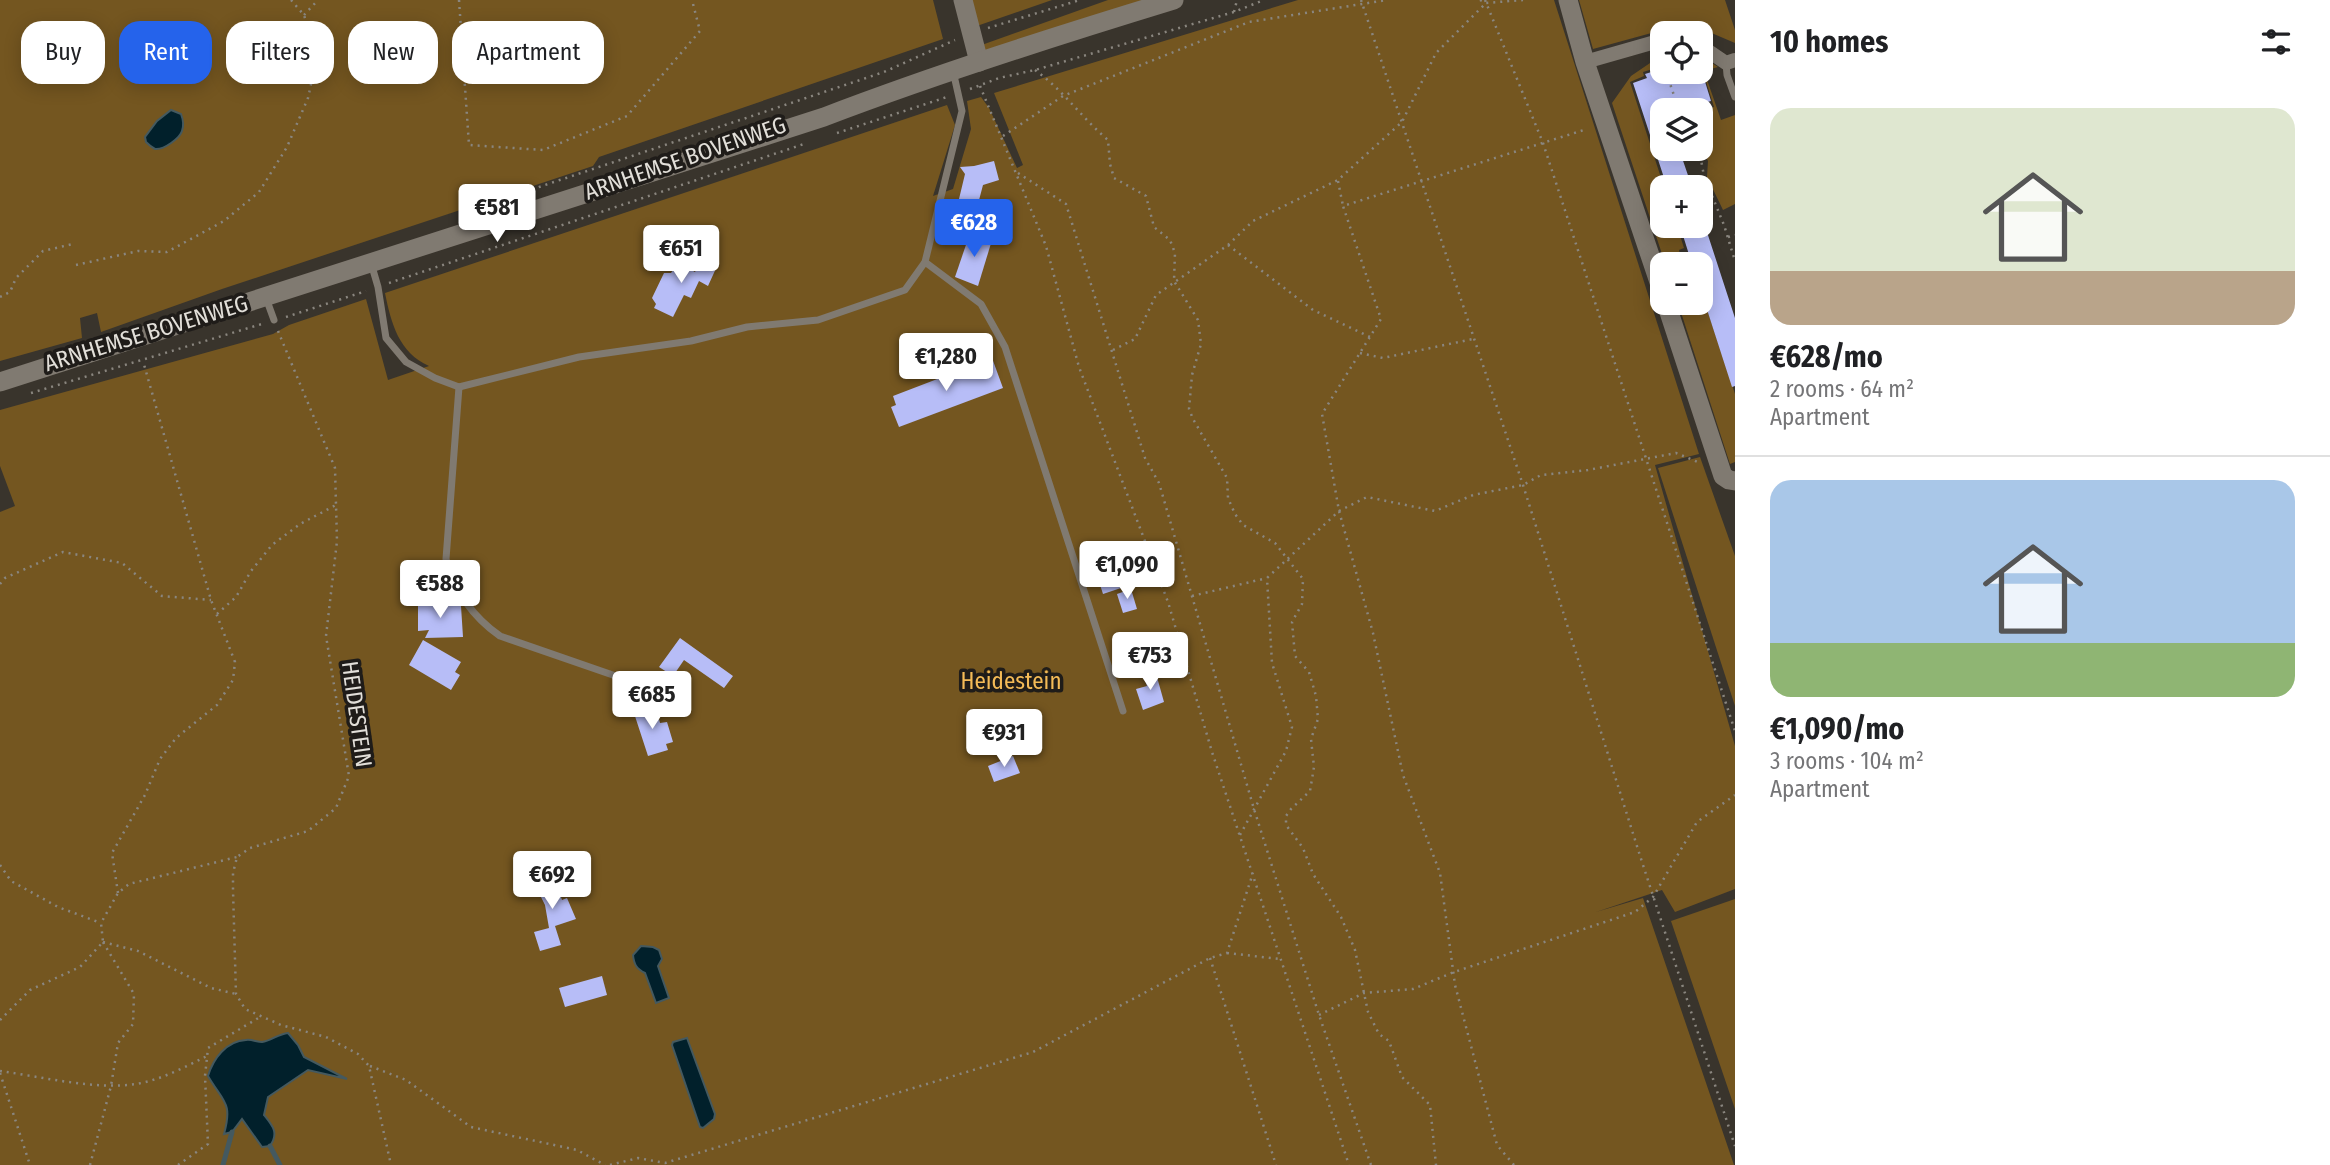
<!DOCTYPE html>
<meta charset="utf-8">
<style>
body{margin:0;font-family:"Fira Sans Condensed",sans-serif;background:#f6f6f6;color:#202124;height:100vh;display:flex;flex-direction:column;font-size:26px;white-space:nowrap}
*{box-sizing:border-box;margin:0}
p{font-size:23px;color:#757577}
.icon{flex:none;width:38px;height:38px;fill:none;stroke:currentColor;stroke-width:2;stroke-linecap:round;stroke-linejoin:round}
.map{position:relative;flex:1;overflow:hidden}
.panel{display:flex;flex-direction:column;background:#fff;width:595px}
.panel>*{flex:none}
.top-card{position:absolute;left:21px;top:21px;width:665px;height:63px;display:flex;gap:14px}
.controls{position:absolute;left:1650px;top:21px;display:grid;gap:14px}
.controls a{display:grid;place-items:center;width:63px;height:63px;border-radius:14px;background:#fff;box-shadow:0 4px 18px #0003;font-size:35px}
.price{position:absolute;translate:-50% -60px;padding:0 16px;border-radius:7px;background:#fff;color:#222;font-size:23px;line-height:46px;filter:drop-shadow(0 2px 4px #0008)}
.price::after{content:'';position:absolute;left:50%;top:42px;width:21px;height:16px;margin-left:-10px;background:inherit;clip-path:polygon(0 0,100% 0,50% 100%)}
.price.current{background:#2563eb;color:#fff}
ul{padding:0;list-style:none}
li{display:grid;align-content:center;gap:14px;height:371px;padding:0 35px}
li+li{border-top:2px solid #e0e0e0}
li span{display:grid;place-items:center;height:217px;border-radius:21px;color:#555}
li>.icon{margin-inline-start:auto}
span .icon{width:126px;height:126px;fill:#fffc;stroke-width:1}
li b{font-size:30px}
h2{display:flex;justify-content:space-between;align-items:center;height:84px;padding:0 35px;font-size:30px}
.tag{padding:0 24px;border-radius:21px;background:#fff;box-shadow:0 4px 18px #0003;font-size:24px;line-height:63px}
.tag.current{background:#2563eb;color:#fff}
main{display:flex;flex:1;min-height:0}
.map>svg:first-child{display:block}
.green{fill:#745620}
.water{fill:#01202b;stroke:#44595f;stroke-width:2}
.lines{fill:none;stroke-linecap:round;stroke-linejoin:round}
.stream{stroke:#44595f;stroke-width:5}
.building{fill:#b7bdf7}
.path{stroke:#8a867f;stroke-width:2.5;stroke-dasharray:2 5;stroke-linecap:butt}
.lane{stroke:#807a71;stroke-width:7}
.street{stroke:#807a71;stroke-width:14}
.secondary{stroke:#807a71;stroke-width:19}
.labels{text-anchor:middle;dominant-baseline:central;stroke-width:7;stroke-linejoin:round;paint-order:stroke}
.street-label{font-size:23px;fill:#e2dfd9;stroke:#1f1c19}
.park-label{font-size:23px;fill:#f4bb57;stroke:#1f1c19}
</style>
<main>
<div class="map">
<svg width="1735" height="1165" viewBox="0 0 1735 1165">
<rect width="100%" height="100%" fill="#39342c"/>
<g class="green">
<path d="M0,0H933L943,39L599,157L593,166L222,289L101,332L97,313L80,318L82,338L0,361Z"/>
<path d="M963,0H1052L971,28Z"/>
<path d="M1108,0H1146L982,56L976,47Z"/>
<path d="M1298,0H1554L1699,454L1655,465L1735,746V889L1675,912L1662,890L1596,912L1643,898L1734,1165H0V512L15,506L0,466V410L273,334L289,325L366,299L388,380L429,366C399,353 391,323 385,293L947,105L955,125L933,196L953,189L971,129L967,101L981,97L989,108L1017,168L1023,165L994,93Z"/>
<path d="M1579,0H1725L1735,30V43L1688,23L1593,49Z"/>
<path d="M1701,56L1718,67L1704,71L1721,120L1735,115V204L1723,210L1707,177L1708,161L1701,147V112L1714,107L1701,65Z"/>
<path d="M1653,61L1660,63L1662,72H1664L1663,74L1659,67L1643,72L1644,76L1630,82L1664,187L1662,226H1677L1684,248L1679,250L1680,255L1664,260L1612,103L1631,76Z"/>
<path d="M1701,291L1735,394V462L1730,464L1678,303H1701Z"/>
<path d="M1700,457L1735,556V706L1658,468Z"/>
<path d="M1735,899V1109L1671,921Z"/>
</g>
<g class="water">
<path d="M171,110L181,114C183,119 184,125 182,131C180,138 164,150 155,149C153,148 148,144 146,142L145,137L157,121Z"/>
<path d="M641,946L653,947L659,950L662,959L658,966L669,998L656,1003L645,973C637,969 634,965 633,955Z"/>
<path d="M288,1033L298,1045L304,1057L347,1079L308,1070L268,1097L264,1115C273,1126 279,1133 270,1146L262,1147L242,1119L232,1132L224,1134C233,1102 223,1102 208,1076C213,1059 226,1041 246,1040C251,1039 257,1042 262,1042C271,1041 278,1034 288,1033Z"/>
<path d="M687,1038L715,1114L714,1119L703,1128L700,1127L672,1045L673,1042Z"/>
</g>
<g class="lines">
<g class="stream">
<path d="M270,1146L280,1165"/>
<path d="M223,1165L232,1132"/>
</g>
</g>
<g class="building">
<path d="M1658,70V72H1702L1711,101L1682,110H1662V149H1679L1692,187H1667L1633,83L1647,78L1645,74Z"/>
<path d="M994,161L999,180L983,185L978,204L959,199L965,174L960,167L974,166Z"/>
<path d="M1680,226H1705L1735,318V386L1732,387L1701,291V264H1692Z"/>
<path d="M970,233L992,240L978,286L955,277Z"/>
<path d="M703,257L718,264L708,286L699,281L691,298L684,295L673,317L654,308L656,304L652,298L664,273H671L678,263L695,272Z"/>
<path d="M992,358L1003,388L899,427L891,407L896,405L893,396Z"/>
<path d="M1110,557L1115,575L1120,573L1124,587L1103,594L1093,563Z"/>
<path d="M1131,589L1137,609L1123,613L1117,594Z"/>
<path d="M418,599H436L437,606H461L463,637L425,638L429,630L418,631Z"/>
<path d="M680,638L733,676L724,688L684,660L673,676L659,667Z"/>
<path d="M423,640L461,662L455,672L460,675L451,690L409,665Z"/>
<path d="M1155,670L1164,702L1143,710L1136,689L1147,686L1143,674Z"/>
<path d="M646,703L652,721L659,719L660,723L667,722L673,742L666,744L668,750L648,756L632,707Z"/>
<path d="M1013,756L1020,773L994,782L988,766Z"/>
<path d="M551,868L562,900L567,898L576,919L555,926L561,945L540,951L534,932L549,928L545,905L540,895L543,894L536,873Z"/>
<path d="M602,976L607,995L565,1007L559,988Z"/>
</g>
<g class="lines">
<g class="path">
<path d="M459,0L469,145L543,150L627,116L700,31L692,0"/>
<path d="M1361,0L1523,485L1642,862L1735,1146"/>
<path d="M1480,0L1486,3L1523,0"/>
<path d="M1485,0L1543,143L1735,731"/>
<path d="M1234,12L1237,0"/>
<path d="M304,15L318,0"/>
<path d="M988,28L1080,0"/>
<path d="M1035,70C1062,89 1082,118 1108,140L1110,164L1114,178L1146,196L1154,227L1170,240L1175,253L1174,281L1198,320L1201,344L1192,375L1189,409L1193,419L1227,478L1228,498L1235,514L1243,525L1275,543L1303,579L1302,604L1292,622L1295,656L1309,672L1316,696L1318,719L1311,739L1314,767L1310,791L1291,809L1286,816V825L1303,848L1313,874L1341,917L1355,950L1368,1012L1379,1034L1389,1041L1402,1077L1430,1105L1436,1165"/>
<path d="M1666,72L1679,110"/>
<path d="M980,86L1046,246L1079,367L1168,602L1212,752L1349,1165"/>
<path d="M970,89L999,78L1035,70L1234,12L1264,0"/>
<path d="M837,133L947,97"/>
<path d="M1003,136L1063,96L1249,22L1387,0"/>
<path d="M1699,149L1704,176L1724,225L1735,261"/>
<path d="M1018,173L1066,204L1145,458L1159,483L1254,809L1319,1015L1371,1165"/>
<path d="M1338,181L1343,206"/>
<path d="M479,207L884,72L955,40"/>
<path d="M1728,237L1735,235"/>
<path d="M1228,245L1313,310L1370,337"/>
<path d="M76,265L138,251L167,252L224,221L259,192L287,147L308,98L317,57L304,15L291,0"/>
<path d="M389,283L804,144"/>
<path d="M0,297L10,292L16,278L43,251L73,244"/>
<path d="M286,317L366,291"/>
<path d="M278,331L335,468L337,541L326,636L349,776L336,808L308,831L250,848L237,857L233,873V890L236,994L245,1009L281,1025L326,1037L358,1054L369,1066L391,1165"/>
<path d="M1113,350L1135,339L1156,295L1228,245L1253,221L1338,180L1402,122L1436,53L1486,3"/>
<path d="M1360,353L1383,358L1473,339"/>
<path d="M31,393L262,324"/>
<path d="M0,584L5,578L63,552L122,563L162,596L211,600"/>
<path d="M1192,596L1267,578"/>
<path d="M217,614L236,597L251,571L272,545L300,524L336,505"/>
<path d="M1240,835L1286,751L1292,727L1272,663L1267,578L1339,511L1367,497L1435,511L1473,495L1523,485L1541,475L1588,470L1676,453L1700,463"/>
<path d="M0,865L11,881L58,907L101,923"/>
<path d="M118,893L112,853L145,795L160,759L176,738L217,705L233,680L235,662L211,600L143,361"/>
<path d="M103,942L138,951L211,988L236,994"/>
<path d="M1227,953L1280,959"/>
<path d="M1210,958L1276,1165"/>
<path d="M1319,1015L1364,993L1413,989L1454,972L1635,912L1653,897L1697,822L1735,795"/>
<path d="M0,1020L30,990L80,967L103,942L101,923L118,893L129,884L237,857"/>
<path d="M370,1066L406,1080L471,1127L577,1150L605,1165"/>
<path d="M0,1071C43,1077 94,1090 136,1084C161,1080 185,1067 207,1056"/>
<path d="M0,1073L30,1165"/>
<path d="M90,1165L111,1086L118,1043L133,1024L134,994L103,942"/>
<path d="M178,1165L208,1144L205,1076L208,1048L260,1017"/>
<path d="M610,1165L638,1158L665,1163L1033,1052L1210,958L1227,953L1253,873"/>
<path d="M1514,1165L1497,1145L1455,985L1440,873L1403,775L1373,633L1339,511L1322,414L1381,319L1343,206L1587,129"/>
</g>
<g class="lane">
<path d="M1726,63L1727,75L1735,97"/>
<path d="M925,262L981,304L1005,347L1123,711"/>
<path d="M371,263L378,287L386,338L406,362L435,378L459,387L579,357L691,341L747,327L818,320L905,290L925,262L962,111L953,71"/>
<path d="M266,298L274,320"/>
<path d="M459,387L446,559C453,590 474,618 500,636L633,682"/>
</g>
<g class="street">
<path d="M1701,46L1726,63L1735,60"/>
<path d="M1585,62L1662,40"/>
</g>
<g class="secondary">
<path d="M963,0L979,62"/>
<path d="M1568,0L1585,62L1662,291"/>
<path d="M1666,303L1723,476L1729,480L1735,481"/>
<path d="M0,382L824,117C939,73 1056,36 1174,0"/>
</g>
</g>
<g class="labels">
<g class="street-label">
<text transform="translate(685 158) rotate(-19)">ARNHEMSE BOVENWEG</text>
<text transform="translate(146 333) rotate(-17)">ARNHEMSE BOVENWEG</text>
<text transform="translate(357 714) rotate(82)">HEIDESTEIN</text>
</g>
<g class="park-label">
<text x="1011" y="681">Heidestein</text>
</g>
</g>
</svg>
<div class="controls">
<a><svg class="icon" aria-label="locate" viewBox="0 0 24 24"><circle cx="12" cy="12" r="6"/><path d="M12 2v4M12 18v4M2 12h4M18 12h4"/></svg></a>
<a><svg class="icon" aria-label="layers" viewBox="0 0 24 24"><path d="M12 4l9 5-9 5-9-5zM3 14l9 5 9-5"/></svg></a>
<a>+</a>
<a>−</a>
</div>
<b class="price" style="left:497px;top:244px">€581</b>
<b class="price current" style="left:974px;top:259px">€628</b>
<b class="price" style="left:681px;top:285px">€651</b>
<b class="price" style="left:946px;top:393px">€1,280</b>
<b class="price" style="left:1127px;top:601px">€1,090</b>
<b class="price" style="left:440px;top:620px">€588</b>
<b class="price" style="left:1150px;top:692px">€753</b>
<b class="price" style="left:652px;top:731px">€685</b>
<b class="price" style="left:1004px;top:769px">€931</b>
<b class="price" style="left:552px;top:911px">€692</b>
<div class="top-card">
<a class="tag">Buy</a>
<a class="tag current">Rent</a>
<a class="tag">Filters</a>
<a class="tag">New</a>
<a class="tag">Apartment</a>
</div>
</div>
<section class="panel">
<h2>10 homes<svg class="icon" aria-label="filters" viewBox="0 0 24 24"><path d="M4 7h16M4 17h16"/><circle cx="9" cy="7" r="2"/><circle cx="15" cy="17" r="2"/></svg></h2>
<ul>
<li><span style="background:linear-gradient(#dfe7d0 75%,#b9a48a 0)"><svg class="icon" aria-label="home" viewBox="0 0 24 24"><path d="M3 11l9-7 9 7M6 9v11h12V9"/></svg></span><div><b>€628/mo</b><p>2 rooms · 64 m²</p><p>Apartment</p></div></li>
<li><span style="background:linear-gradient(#a9c7e8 75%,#8fb573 0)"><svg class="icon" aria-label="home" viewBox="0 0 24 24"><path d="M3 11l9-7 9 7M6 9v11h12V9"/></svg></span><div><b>€1,090/mo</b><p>3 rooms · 104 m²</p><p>Apartment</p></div></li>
</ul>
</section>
</main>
